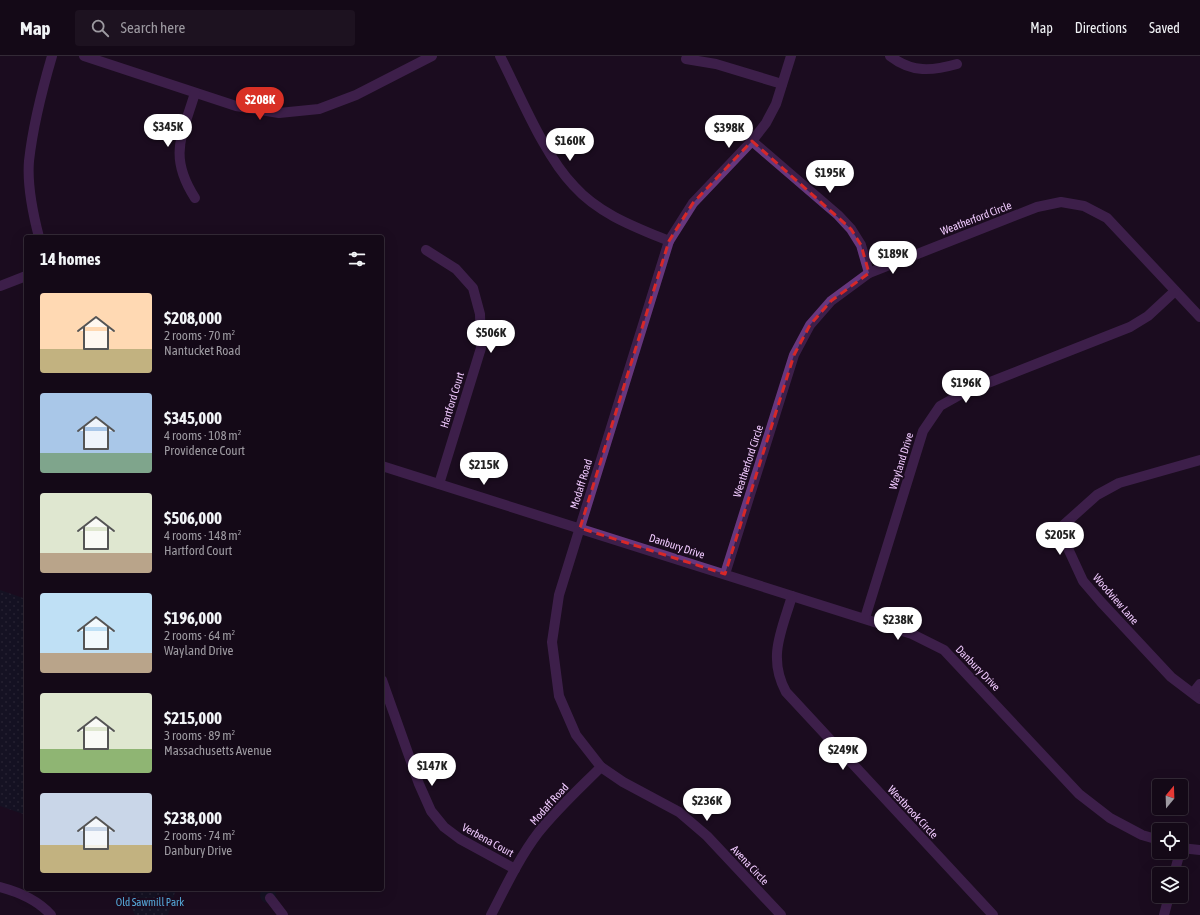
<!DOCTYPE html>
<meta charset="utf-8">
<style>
body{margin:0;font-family:"Asap Condensed",sans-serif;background:#1d1220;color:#f1f3f6;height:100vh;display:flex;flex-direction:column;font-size:15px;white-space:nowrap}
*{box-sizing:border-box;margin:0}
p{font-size:13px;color:#9d9aa1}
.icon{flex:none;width:22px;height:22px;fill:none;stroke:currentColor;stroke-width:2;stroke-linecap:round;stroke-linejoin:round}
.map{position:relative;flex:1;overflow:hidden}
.panel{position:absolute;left:24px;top:179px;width:360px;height:656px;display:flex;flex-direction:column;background:#140917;border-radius:4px;box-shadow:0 4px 16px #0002,0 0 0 1px #332a36}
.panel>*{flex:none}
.needle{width:26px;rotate:19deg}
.fabs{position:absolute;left:1152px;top:723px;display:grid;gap:8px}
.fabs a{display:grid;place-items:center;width:36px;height:36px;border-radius:4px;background:#140917;box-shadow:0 4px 16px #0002,0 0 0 1px #332a36;font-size:20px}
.price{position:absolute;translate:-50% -34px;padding:0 9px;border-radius:14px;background:#fff;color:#222;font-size:13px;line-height:26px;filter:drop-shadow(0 1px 2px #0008)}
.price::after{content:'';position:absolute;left:50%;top:24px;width:12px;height:9px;margin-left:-6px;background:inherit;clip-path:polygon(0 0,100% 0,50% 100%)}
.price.on{background:#d93025;color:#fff}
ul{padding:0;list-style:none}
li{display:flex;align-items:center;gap:12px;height:100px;padding:0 16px}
li span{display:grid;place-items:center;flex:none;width:112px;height:80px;border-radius:4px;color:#555}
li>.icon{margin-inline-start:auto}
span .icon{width:48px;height:48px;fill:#fffc;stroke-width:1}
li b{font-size:17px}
h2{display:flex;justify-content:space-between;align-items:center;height:48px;padding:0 16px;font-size:17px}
header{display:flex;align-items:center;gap:24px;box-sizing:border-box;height:56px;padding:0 20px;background:#140917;border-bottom:1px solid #332a36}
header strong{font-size:19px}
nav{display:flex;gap:22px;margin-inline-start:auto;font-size:14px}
.search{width:280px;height:36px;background:#1d1220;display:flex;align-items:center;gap:10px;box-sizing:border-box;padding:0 14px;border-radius:4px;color:#9d9aa1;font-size:15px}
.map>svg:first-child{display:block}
.grass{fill:#0f1a29}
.park{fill:url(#park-dots)}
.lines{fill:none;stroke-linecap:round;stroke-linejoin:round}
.minor{stroke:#66377e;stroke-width:10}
.marked{fill:none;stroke:#d62828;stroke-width:3;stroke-dasharray:8 5;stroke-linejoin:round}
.labels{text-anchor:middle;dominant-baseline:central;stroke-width:4;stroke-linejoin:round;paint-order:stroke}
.street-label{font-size:11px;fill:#f1caff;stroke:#1b0c1f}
.park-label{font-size:11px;fill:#57acde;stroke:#1b0c1f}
</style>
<header>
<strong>Map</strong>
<div class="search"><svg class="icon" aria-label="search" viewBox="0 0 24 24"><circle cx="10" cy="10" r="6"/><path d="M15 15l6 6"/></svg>Search here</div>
<nav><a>Map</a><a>Directions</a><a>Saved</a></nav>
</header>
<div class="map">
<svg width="1200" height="859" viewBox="0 0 1200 859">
<defs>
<pattern id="park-dots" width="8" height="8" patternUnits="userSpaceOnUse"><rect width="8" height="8" fill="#0f1a29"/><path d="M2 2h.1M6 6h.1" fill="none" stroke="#323a49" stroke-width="1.8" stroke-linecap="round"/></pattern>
</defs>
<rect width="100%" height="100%" fill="#1b0c1f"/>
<circle class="grass" cx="268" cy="839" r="8"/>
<g class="park">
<path d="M0,534L26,543V759L0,750Z"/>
<path d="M122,833H176L168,859H135Z"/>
</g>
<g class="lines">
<g class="minor">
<path d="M84,0L236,50L279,57L319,53L356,39L432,0"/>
<path d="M500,0C520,39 544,99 574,130C599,158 635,171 669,185"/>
<path d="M890,0C912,17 932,15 957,8"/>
<path d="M686,3L716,8L782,28"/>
<path d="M752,85L838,159L851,173L861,189L869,217"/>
<path d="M195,142C168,100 182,80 195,37"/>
<path d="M39,181C33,158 27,129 29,105C33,69 42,34 52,0"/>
<path d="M426,194L456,213L473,232L480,258L481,292L439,428"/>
<path d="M0,230L26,220"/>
<path d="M1200,404L1119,427L1097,439L1059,473L1083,525L1101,546L1171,621L1200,643"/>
<path d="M382,410L912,578L944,594L1079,738L1110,762L1142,779L1159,784"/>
<path d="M725,518L794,299L810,269L831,245L869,217L1037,151L1061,146L1084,150L1107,162L1200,261"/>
<path d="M792,540C782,574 767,601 786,636L993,859"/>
<path d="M865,562L923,375L940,350L965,336L1130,271L1148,260L1175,235"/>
<path d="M382,624L419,728L431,755L444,771L460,783L515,813"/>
<path d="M1193,637L1200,628"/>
<path d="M601,711L623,726L679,756L707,780L781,859"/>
<path d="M1181,792L1200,794"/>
<path d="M1174,818L1180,796"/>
<path d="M0,831C19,836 38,844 51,859"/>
<path d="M270,842L283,859"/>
<path d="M491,859C505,832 519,802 538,777C557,753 580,732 601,711L576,679L559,640L552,586L559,539L669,185L693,147L752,85L766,67L776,48L791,0"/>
<path d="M1164,859L1169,840"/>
</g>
</g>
<path d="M0 0H1200V859H0ZM752,85L851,173L861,189L869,217L831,245L810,269L794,299L725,518L580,472L669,185L693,147Z" fill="#1b0c1f" fill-opacity=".55" fill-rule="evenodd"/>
<path class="marked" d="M752,85L851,173L861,189L869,217L831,245L810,269L794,299L725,518L580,472L669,185L693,147Z"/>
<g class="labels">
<g class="street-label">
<text transform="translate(976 162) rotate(-21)">Weatherford Circle</text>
<text transform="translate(452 344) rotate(-73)">Hartford Court</text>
<text transform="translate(748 405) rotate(-72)">Weatherford Circle</text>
<text transform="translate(901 405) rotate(-73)">Wayland Drive</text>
<text transform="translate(581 428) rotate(-73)">Modaff Road</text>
<text transform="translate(677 490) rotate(18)">Danbury Drive</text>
<text transform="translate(1116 543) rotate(49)">Woodview Lane</text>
<text transform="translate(978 612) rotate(46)">Danbury Drive</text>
<text transform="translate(549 748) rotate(-48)">Modaff Road</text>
<text transform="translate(913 756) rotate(47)">Westbrook Circle</text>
<text transform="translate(488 784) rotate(29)">Verbena Court</text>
<text transform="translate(750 809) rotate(47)">Avena Circle</text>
</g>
<g class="park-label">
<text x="150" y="846">Old Sawmill Park</text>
</g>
</g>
</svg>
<div class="fabs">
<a><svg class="needle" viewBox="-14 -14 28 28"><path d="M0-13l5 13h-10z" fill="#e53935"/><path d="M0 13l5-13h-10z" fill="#9d9aa1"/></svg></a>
<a><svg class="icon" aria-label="locate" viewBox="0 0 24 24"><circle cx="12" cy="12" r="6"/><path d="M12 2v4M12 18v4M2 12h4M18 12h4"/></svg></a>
<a><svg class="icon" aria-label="layers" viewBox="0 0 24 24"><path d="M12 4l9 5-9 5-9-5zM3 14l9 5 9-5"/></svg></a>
</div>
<b class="price on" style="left:260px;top:65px">$208K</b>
<b class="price" style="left:168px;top:92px">$345K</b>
<b class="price" style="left:729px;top:93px">$398K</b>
<b class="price" style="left:570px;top:106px">$160K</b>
<b class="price" style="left:830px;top:138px">$195K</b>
<b class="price" style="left:893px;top:219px">$189K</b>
<b class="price" style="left:491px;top:298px">$506K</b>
<b class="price" style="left:966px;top:348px">$196K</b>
<b class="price" style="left:484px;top:430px">$215K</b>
<b class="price" style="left:1060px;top:500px">$205K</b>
<b class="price" style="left:898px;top:585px">$238K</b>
<b class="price" style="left:843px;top:715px">$249K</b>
<b class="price" style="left:432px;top:731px">$147K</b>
<b class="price" style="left:707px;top:766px">$236K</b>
<section class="panel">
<h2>14 homes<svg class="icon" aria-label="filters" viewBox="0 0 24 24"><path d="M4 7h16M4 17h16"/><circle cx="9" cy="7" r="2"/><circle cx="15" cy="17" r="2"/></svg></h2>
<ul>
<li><span style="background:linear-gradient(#ffd9b3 70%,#c2b280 0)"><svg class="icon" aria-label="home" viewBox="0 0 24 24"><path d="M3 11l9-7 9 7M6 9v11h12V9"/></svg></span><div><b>$208,000</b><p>2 rooms · 70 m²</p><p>Nantucket Road</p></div></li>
<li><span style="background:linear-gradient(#a9c7e8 75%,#7fa58c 0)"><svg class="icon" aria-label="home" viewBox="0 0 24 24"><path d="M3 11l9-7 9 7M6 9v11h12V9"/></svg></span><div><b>$345,000</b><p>4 rooms · 108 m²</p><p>Providence Court</p></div></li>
<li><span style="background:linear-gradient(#dfe7d0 75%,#b9a48a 0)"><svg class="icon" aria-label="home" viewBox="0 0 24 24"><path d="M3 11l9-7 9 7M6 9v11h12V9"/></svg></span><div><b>$506,000</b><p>4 rooms · 148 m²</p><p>Hartford Court</p></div></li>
<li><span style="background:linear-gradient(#bfe0f5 75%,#b9a48a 0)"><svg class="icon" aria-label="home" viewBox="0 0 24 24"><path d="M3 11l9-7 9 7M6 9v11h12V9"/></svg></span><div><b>$196,000</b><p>2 rooms · 64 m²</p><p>Wayland Drive</p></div></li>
<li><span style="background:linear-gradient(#dfe7d0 70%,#8fb573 0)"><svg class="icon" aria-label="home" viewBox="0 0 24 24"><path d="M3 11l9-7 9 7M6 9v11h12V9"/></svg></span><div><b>$215,000</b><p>3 rooms · 89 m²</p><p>Massachusetts Avenue</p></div></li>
<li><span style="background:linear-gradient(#c9d6e8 65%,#c2b280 0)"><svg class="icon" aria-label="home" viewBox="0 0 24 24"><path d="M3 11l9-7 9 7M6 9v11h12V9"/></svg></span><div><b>$238,000</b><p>2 rooms · 74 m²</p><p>Danbury Drive</p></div></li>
</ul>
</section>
</div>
